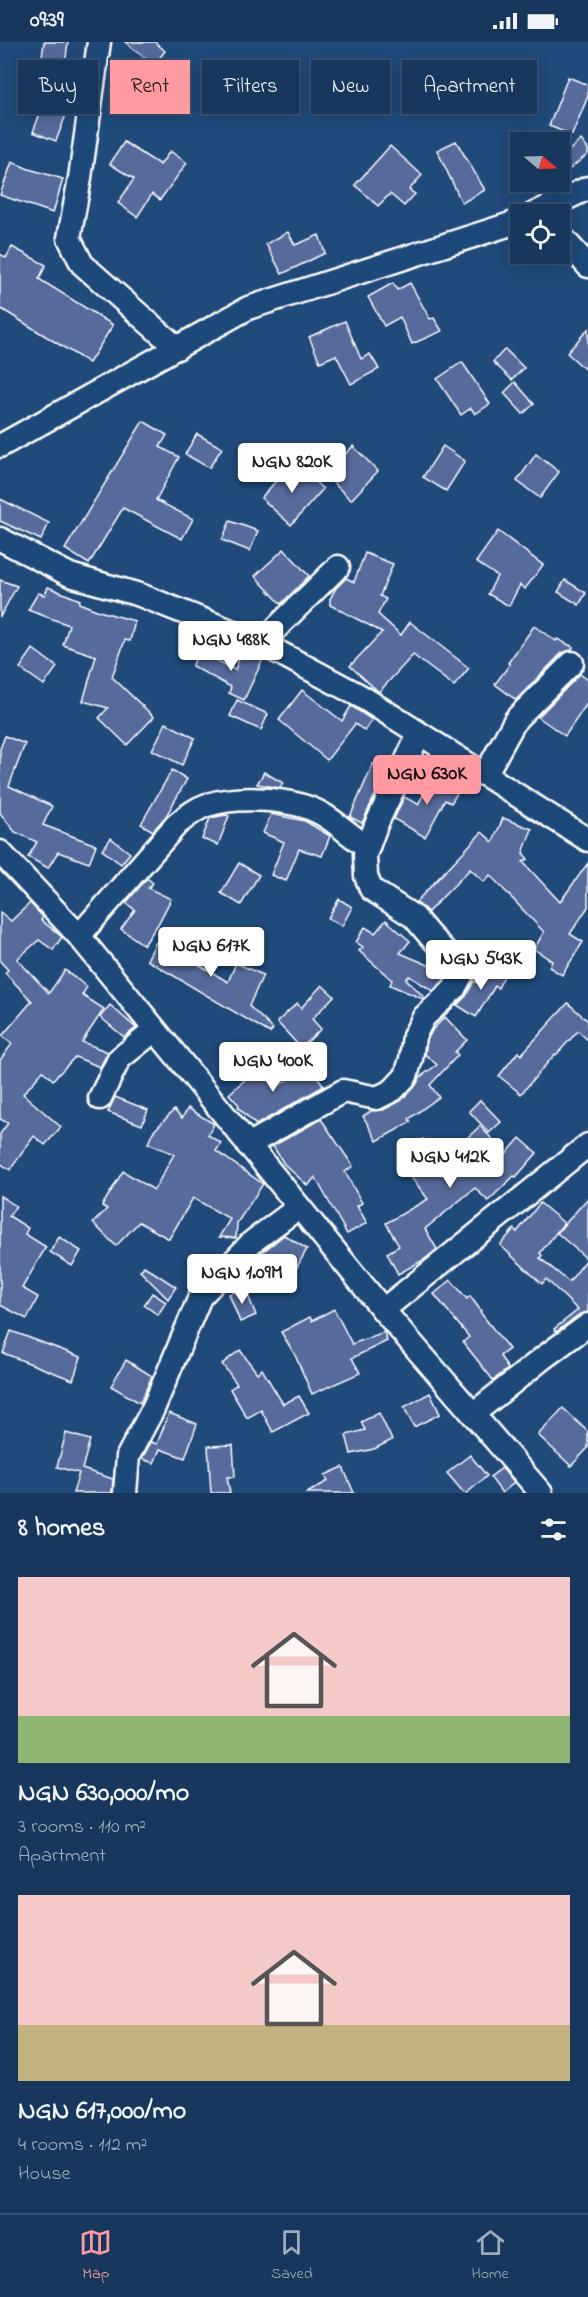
<!DOCTYPE html>
<meta charset="utf-8">
<style>
body{margin:0;font-family:"Indie Flower",sans-serif;background:#244365;color:#f1f3f6;height:100vh;display:flex;flex-direction:column;font-size:22px;white-space:nowrap}
*{box-sizing:border-box;margin:0}
p{font-size:20px;color:#9eacbb}
.icon{flex:none;width:33px;height:33px;fill:none;stroke:currentColor;stroke-width:2;stroke-linecap:round;stroke-linejoin:round}
.map{position:relative;height:1451px;overflow:hidden}
.details{display:flex;flex-direction:column;background:#17385c;flex:1}
.details>*{flex:none}
.top-card{position:absolute;left:18px;top:18px;width:552px;height:54px;display:flex;gap:12px}
.needle{width:39px;rotate:109deg}
.controls{position:absolute;left:510px;top:90px;display:grid;gap:12px}
.controls a{display:grid;place-items:center;width:60px;height:60px;border-radius:0px;background:#17385c;box-shadow:0 3px 15px #0003,0 0 0 2px #365272;font-size:30px}
.price{position:absolute;translate:-50% -51px;padding:0 14px;border-radius:6px;background:#fff;color:#222;font-size:20px;line-height:39px;filter:drop-shadow(0 2px 3px #0008)}
.price::after{content:'';position:absolute;left:50%;top:36px;width:18px;height:14px;margin-left:-9px;background:inherit;clip-path:polygon(0 0,100% 0,50% 100%)}
.price.current{background:#ff9aa2;color:#111}
ul{padding:0;list-style:none}
li{display:grid;align-content:center;gap:12px;height:318px;padding:0 18px}
li span{display:grid;place-items:center;height:186px;border-radius:0px;color:#555}
li>.icon{margin-inline-start:auto}
span .icon{width:108px;height:108px;fill:#fffc;stroke-width:1}
li b{font-size:26px}
h2{display:flex;justify-content:space-between;align-items:center;height:72px;padding:0 18px;font-size:26px}
.chip{padding:0 21px;border-radius:0px;background:#17385c;box-shadow:0 3px 15px #0003,0 0 0 2px #365272;font-size:21px;line-height:54px}
.chip.current{background:#ff9aa2;color:#111}
.status{display:flex;justify-content:space-between;align-items:center;height:42px;padding:0 30px;background:#17385c;direction:ltr}
.status svg{height:16px;fill:currentColor}
.menu{display:flex;justify-content:space-around;align-items:center;height:84px;border-top:2px solid #365272;background:#17385c;font-size:16px;color:#9eacbb}
.menu a{display:grid;justify-items:center;gap:3px}
.menu .current{color:#ff9aa2}
.map>svg:first-child{display:block}
.building{fill:#566b9b;stroke:#fff;stroke-width:1.5}
.lines{fill:none;stroke-linecap:round;stroke-linejoin:round}
.minor-casing{stroke:#fff;stroke-width:27}
.minor{stroke:#1f4a7a;stroke-width:22}
</style>
<div class="status"><b>09:39</b><svg viewBox="0 0 49 12"><path d="M0 12V9h3v3zM5 12V6h3v6zM10 12V3h3v9zM15 12V0h3v12zM26 1h20v11H26zM47 4h2v5h-2z"/></svg></div>
<div class="map">
<svg width="588" height="1451" viewBox="0 0 588 1451">
<rect width="100%" height="100%" fill="#1f4a7a"/>
<filter id="ink" filterUnits="userSpaceOnUse"><feTurbulence type="fractalNoise" baseFrequency=".0167" numOctaves="2"/><feDisplacementMap in="SourceGraphic" scale="12" xChannelSelector="R" yChannelSelector="G"/><feConvolveMatrix kernelMatrix="1 2 1 2 8 2 1 2 1" color-interpolation-filters="sRGB"/></filter>
<g filter="url(#ink)">
<g class="building">
<path d="M44,0H68L59,67L67,70L56,99L33,90L49,47L38,45Z"/>
<path d="M125,0H155L165,9L154,23Z"/>
<path d="M568,35L588,43V54L572,93L549,84Z"/>
<path d="M581,98L588,107V112L560,135V116Z"/>
<path d="M456,99L485,148L462,161L437,108Z"/>
<path d="M124,100L160,123L170,109L187,121L160,158L152,152L137,175L118,161L134,137L110,122Z"/>
<path d="M390,104L422,133L409,148L415,152L404,164L390,152L378,164L355,143Z"/>
<path d="M12,120L29,127L63,137L53,171L0,153Z"/>
<path d="M288,190L295,203L319,193L325,211L282,232L266,202Z"/>
<path d="M12,205L46,223L39,237L113,283L89,321L0,266V212L6,216Z"/>
<path d="M393,241L397,248L410,241L430,277L434,276L442,289L412,302L400,275L384,284L368,255Z"/>
<path d="M345,279L361,317L370,312L379,327L351,342L336,313L320,320L309,295Z"/>
<path d="M588,287V330L567,311Z"/>
<path d="M505,307L524,326L512,338L493,320Z"/>
<path d="M462,320L490,362L475,372L471,366L461,373L437,337Z"/>
<path d="M515,340L534,362L523,372L504,351Z"/>
<path d="M143,379L167,393L160,405L179,415L156,458L193,477L182,497L123,466L89,522L65,507Z"/>
<path d="M197,392L222,406L209,426L185,412Z"/>
<path d="M353,404L378,429L351,458L325,433Z"/>
<path d="M443,404L465,419L446,449L423,435Z"/>
<path d="M536,412L559,430L540,456L517,439Z"/>
<path d="M293,420L323,447L291,483L261,456Z"/>
<path d="M0,457L49,481L41,498L0,479Z"/>
<path d="M230,479L258,489L250,509L222,498Z"/>
<path d="M498,489L543,523L525,547L520,543L509,564L488,552L497,534L476,520Z"/>
<path d="M284,507L309,534L281,562L255,534Z"/>
<path d="M365,511L393,522L380,554L386,557L378,572L401,593L410,580L469,626L454,644L413,613L379,650L350,624L382,590L330,563V557L336,546L346,536L354,540Z"/>
<path d="M0,538L17,544L0,575Z"/>
<path d="M565,538L586,551L579,563L558,550Z"/>
<path d="M48,545L80,558L79,561L99,569L135,579L130,599L125,598L112,635L154,675L127,703L99,676L108,666L83,659L96,614L63,603L69,583L28,568L38,551L45,553Z"/>
<path d="M534,584L556,599L557,597L573,605L572,608L562,611L516,658L495,642L510,622L508,621Z"/>
<path d="M33,607L57,625L44,643L20,626Z"/>
<path d="M242,608L263,617L244,658L229,651L231,645L192,624L200,609L235,628Z"/>
<path d="M580,632L588,638V660L565,694L538,675Z"/>
<path d="M302,648L342,679L351,664L372,678L365,689L355,682L327,718L279,678Z"/>
<path d="M237,658L268,672L261,688L230,674Z"/>
<path d="M166,681L195,696L182,723L152,708Z"/>
<path d="M5,694L25,702L9,744L52,764L43,783L96,803L89,821L58,810L48,826L28,815L37,800L15,790L0,771V707Z"/>
<path d="M373,722L387,728L362,781L350,775Z"/>
<path d="M172,728L187,737L166,774L153,789L141,782Z"/>
<path d="M264,730L283,741L280,746L257,742Z"/>
<path d="M446,732L463,742L451,761L445,758L425,795L394,777L404,755L418,762L428,745L437,749Z"/>
<path d="M271,772L305,779L330,794L322,814L299,807L286,839L271,833L284,800L263,791Z"/>
<path d="M226,773L229,774L218,803L202,797L210,776Z"/>
<path d="M503,776L532,787L523,811L528,817L523,820L560,860L588,821V865L570,892L583,900L562,933L549,925L552,919L534,907L544,890L490,833L484,840L470,827L428,870L416,860L482,790L493,800Z"/>
<path d="M111,796L130,811L121,822L102,808Z"/>
<path d="M239,821L259,833L241,863L221,851Z"/>
<path d="M147,836L153,841L148,846L171,857L158,882L144,903L121,887L135,868L126,861Z"/>
<path d="M339,857L352,865L342,884L328,876Z"/>
<path d="M30,861L43,875L41,878L62,895L53,908L39,898L17,917L49,951L65,928L87,945L82,953L104,967L82,1000L108,1010L100,1025L75,1015L53,1038L43,1029L23,1052L61,1085L45,1103L34,1094L10,1128L0,1121V1092L8,1081L0,1077V1018L12,1002L2,994L32,959L5,931L8,928L0,919V870L11,879Z"/>
<path d="M386,878L410,899L400,911L447,931L443,939L433,949L409,934L406,937L425,956L423,957L390,943L392,938L359,909L363,905L356,900L365,885L375,891Z"/>
<path d="M186,894L193,897L195,894L206,900L196,921L228,940L236,921L263,933L249,964L273,987L270,991L147,918L156,900L177,911Z"/>
<path d="M487,923L505,932L498,946L495,944L476,975L457,963L466,954L474,939L478,941Z"/>
<path d="M322,943L334,954L312,977L321,987L301,1006L277,980L297,961L301,966Z"/>
<path d="M568,961L588,979V998L578,989L556,1013L555,1012L521,1052L499,1034L518,1010L521,1013Z"/>
<path d="M110,963L136,986L124,995L100,975Z"/>
<path d="M445,975L467,998L455,1010L458,1013L430,1043L439,1055L409,1077L411,1080L377,1099L363,1074L371,1069L383,1068L399,1060L416,1043L420,1035L437,1023L425,1012L427,998L433,987Z"/>
<path d="M309,1023L324,1044L256,1083L238,1065L239,1063L229,1052L260,1024L278,1044Z"/>
<path d="M115,1055L148,1068L142,1083L108,1070Z"/>
<path d="M480,1058L501,1080L489,1091L469,1069Z"/>
<path d="M188,1066L214,1082L208,1093L221,1101L216,1109L263,1142L237,1181L236,1196L219,1195L230,1177L193,1156L169,1197L139,1180L116,1204L93,1181L107,1167L102,1164L123,1129L154,1148L174,1112L148,1101L153,1090L174,1068L182,1076Z"/>
<path d="M321,1077L353,1124L345,1130L362,1161L357,1164L367,1181L347,1192L315,1135L308,1144L284,1122L273,1104Z"/>
<path d="M480,1084L506,1112L520,1096L537,1111L516,1135L514,1134L488,1159L475,1146L425,1187L437,1207L425,1217L398,1232L387,1211L399,1204L386,1181L428,1157L397,1117L423,1097L445,1126L470,1102L466,1097Z"/>
<path d="M0,1154L16,1164L9,1174L28,1186L25,1192L46,1205L22,1246L38,1255L27,1277L0,1263Z"/>
<path d="M588,1156V1270L580,1272L556,1290L554,1287L578,1268L546,1237L542,1242L500,1203L514,1187L517,1190L540,1161L564,1181L540,1211L542,1213L540,1216L569,1240L587,1217L557,1191Z"/>
<path d="M284,1193L307,1207L293,1232L260,1212Z"/>
<path d="M59,1195L81,1209L72,1224L50,1210Z"/>
<path d="M144,1224L176,1245L168,1257L140,1229Z"/>
<path d="M451,1238L467,1257L470,1254L481,1269L480,1270L509,1307L500,1314L508,1327L493,1338L463,1300L469,1295L434,1252Z"/>
<path d="M245,1246L256,1273L240,1280L229,1252Z"/>
<path d="M152,1251L166,1260L158,1273L144,1263Z"/>
<path d="M334,1267L352,1302L384,1290L387,1299L352,1316L360,1331L312,1352L295,1313L281,1290L310,1275L312,1279Z"/>
<path d="M11,1289L81,1315L73,1338L3,1311Z"/>
<path d="M240,1308L257,1331L262,1327L283,1362L299,1354L309,1371L273,1390L261,1368L247,1376L230,1347L237,1342L222,1322Z"/>
<path d="M126,1318L152,1334L140,1361L111,1344Z"/>
<path d="M430,1351L440,1372L414,1385L404,1365Z"/>
<path d="M563,1366L588,1390V1406L571,1424L538,1393Z"/>
<path d="M169,1371L197,1382L185,1416L160,1407L154,1421L142,1417L151,1400L157,1402Z"/>
<path d="M379,1371L392,1398L374,1407L351,1412L346,1393L365,1388L361,1380Z"/>
<path d="M66,1391L90,1398L82,1427L113,1437L112,1451H73L79,1431L57,1425Z"/>
<path d="M233,1403L235,1435H227L230,1451H211L208,1404Z"/>
<path d="M470,1413L487,1434L467,1451H464L447,1431Z"/>
<path d="M343,1425L354,1451H307L328,1439L325,1433Z"/>
<path d="M502,1426L514,1441L502,1451L490,1435Z"/>
</g>
<g class="lines">
<defs>
<g id="minor">
<path d="M99,0L80,136L69,196L82,222L177,306"/>
<path d="M534,172L588,146"/>
<path d="M560,193L588,224"/>
<path d="M0,404L248,266L520,179"/>
<path d="M0,497L70,533L140,553L261,601L362,655L588,798"/>
<path d="M261,601L338,525"/>
<path d="M485,733L516,677L572,621"/>
<path d="M0,810L79,894L383,1268L541,1451"/>
<path d="M79,894L176,783C186,775 195,767 207,763C238,753 294,756 322,772C338,781 351,795 368,805"/>
<path d="M100,1056L119,1017L155,988"/>
<path d="M248,1103L343,1049L377,1056L393,1048L406,1034L411,1017L414,994L424,975L454,947L462,932L458,922L430,894L414,875L371,847L366,834L365,813L376,783L419,692"/>
<path d="M383,1268L588,1103"/>
<path d="M473,1372L543,1316L588,1283"/>
<path d="M125,1451L128,1414L153,1367L200,1255L252,1200L299,1165"/>
</g>
</defs>
<use href="#minor" class="minor-casing"/>
<use href="#minor" class="minor"/>
</g>
</g>
</svg>
<div class="controls">
<a><svg class="needle" viewBox="-14 -14 28 28"><path d="M0-13l5 13h-10z" fill="#e53935"/><path d="M0 13l5-13h-10z" fill="#9eacbb"/></svg></a>
<a><svg class="icon" aria-label="locate" viewBox="0 0 24 24"><circle cx="12" cy="12" r="6"/><path d="M12 2v4M12 18v4M2 12h4M18 12h4"/></svg></a>
</div>
<b class="price" style="left:292px;top:452px">NGN 820K</b>
<b class="price" style="left:231px;top:630px">NGN 488K</b>
<b class="price current" style="left:427px;top:764px">NGN 630K</b>
<b class="price" style="left:211px;top:936px">NGN 617K</b>
<b class="price" style="left:481px;top:949px">NGN 543K</b>
<b class="price" style="left:273px;top:1051px">NGN 400K</b>
<b class="price" style="left:450px;top:1147px">NGN 412K</b>
<b class="price" style="left:242px;top:1263px">NGN 1.09M</b>
<div class="top-card">
<a class="chip">Buy</a>
<a class="chip current">Rent</a>
<a class="chip">Filters</a>
<a class="chip">New</a>
<a class="chip">Apartment</a>
</div>
</div>
<section class="details">
<h2>8 homes<svg class="icon" aria-label="filters" viewBox="0 0 24 24"><path d="M4 7h16M4 17h16"/><circle cx="9" cy="7" r="2"/><circle cx="15" cy="17" r="2"/></svg></h2>
<ul>
<li><span style="background:linear-gradient(#f6c9c9 75%,#8fb573 0)"><svg class="icon" aria-label="home" viewBox="0 0 24 24"><path d="M3 11l9-7 9 7M6 9v11h12V9"/></svg></span><div><b>NGN 630,000/mo</b><p>3 rooms · 110 m²</p><p>Apartment</p></div></li>
<li><span style="background:linear-gradient(#f6c9c9 70%,#c2b280 0)"><svg class="icon" aria-label="home" viewBox="0 0 24 24"><path d="M3 11l9-7 9 7M6 9v11h12V9"/></svg></span><div><b>NGN 617,000/mo</b><p>4 rooms · 112 m²</p><p>House</p></div></li>
</ul>
</section>
<nav class="menu">
<a class="current"><svg class="icon" aria-label="map" viewBox="0 0 24 24"><path d="M3 6l6-2 6 2 6-2v14l-6 2-6-2-6 2zM9 4v14M15 6v14"/></svg>Map</a>
<a><svg class="icon" aria-label="saved" viewBox="0 0 24 24"><path d="M7 4h10v16l-5-4-5 4z"/></svg>Saved</a>
<a><svg class="icon" aria-label="home" viewBox="0 0 24 24"><path d="M3 11l9-7 9 7M6 9v11h12V9"/></svg>Home</a>
</nav>
